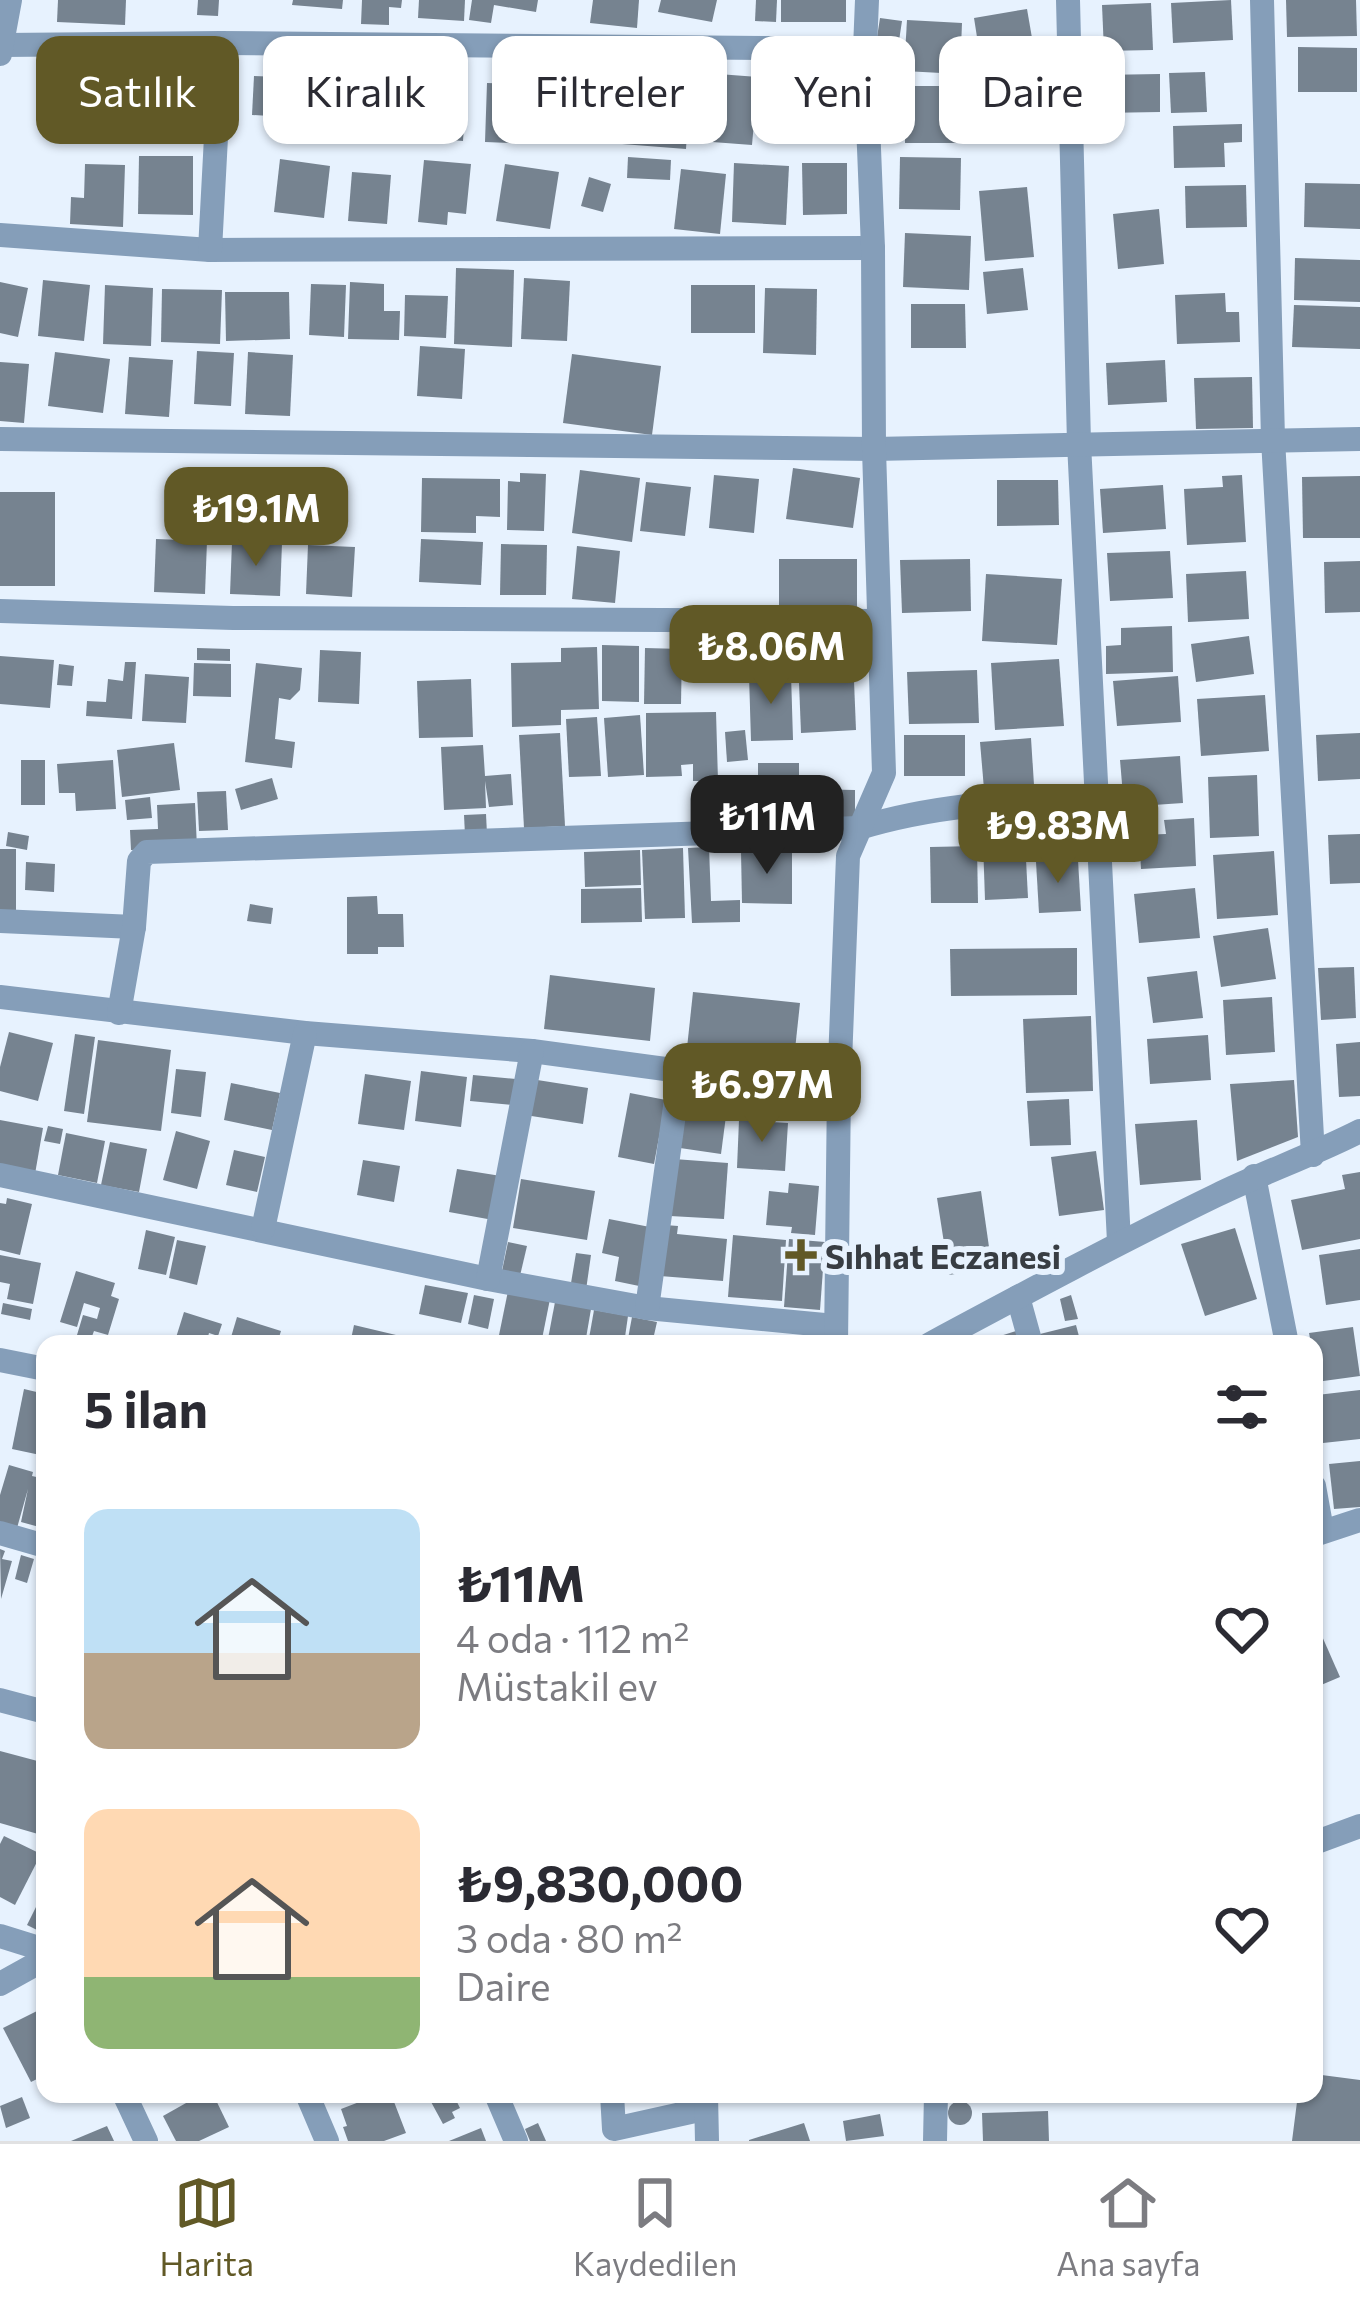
<!DOCTYPE html>
<html lang="tr">
<meta charset="utf-8">
<style>
body{margin:0;font-family:Commissioner,sans-serif;background:#f7f7f7;color:#2b2b33;height:100vh;display:flex;flex-direction:column;font-size:45px;white-space:nowrap}
*{box-sizing:border-box;margin:0}
p{font-size:39px;color:#7c7c81}
.icon{flex:none;width:66px;height:66px;fill:none;stroke:currentColor;stroke-width:2;stroke-linecap:round;stroke-linejoin:round}
.map{position:relative;flex:1;overflow:hidden}
.details{position:absolute;left:36px;top:1335px;width:1287px;height:768px;display:flex;flex-direction:column;background:#fff;border-radius:24px;box-shadow:0 3px 9px #0004}
.details>*{flex:none}
.banner{position:absolute;left:36px;top:36px;width:1290px;height:108px;display:flex;gap:24px}
.price{position:absolute;translate:-50% -102px;padding:0 27px;border-radius:24px;background:#615926;color:#fff;font-size:39px;line-height:78px;filter:drop-shadow(0 3px 6px #0008)}
.price::after{content:'';position:absolute;left:50%;top:72px;width:36px;height:27px;margin-left:-18px;background:inherit;clip-path:polygon(0 0,100% 0,50% 100%)}
.price.current{background:#222;color:#fff}
ul{padding:0;list-style:none}
li{display:flex;align-items:center;gap:36px;height:300px;padding:0 48px}
li span{display:grid;place-items:center;flex:none;width:336px;height:240px;border-radius:24px;color:#555}
li>.icon{margin-inline-start:auto}
span .icon{width:144px;height:144px;fill:#fffc;stroke-width:1}
li b{font-size:51px}
h2{display:flex;justify-content:space-between;align-items:center;height:144px;padding:0 48px;font-size:51px}
.tag{padding:0 42px;border-radius:24px;background:#fff;box-shadow:0 3px 9px #0004;font-size:42px;line-height:108px}
.tag.current{background:#615926;color:#fff}
.tab-bar{display:flex;justify-content:space-around;align-items:center;height:168px;border-top:3px solid #e1e1e2;background:#fff;font-size:33px;color:#7c7c81}
.tab-bar a{display:grid;justify-items:center;gap:6px}
.tab-bar .current{color:#615926}
.map>svg:first-child{display:block}
.building{fill:#768390}
.lines{fill:none;stroke-linecap:round;stroke-linejoin:round}
.minor{stroke:#859eb9;stroke-width:24}
.tertiary{stroke:#859eb9;stroke-width:24}
.poi-dot{fill:#615926;stroke:#e7f2fe;stroke-width:4.5}
.labels{text-anchor:middle;dominant-baseline:central;stroke-width:12;stroke-linejoin:round;paint-order:stroke}
.poi-label{font-size:33px;font-weight:bold;fill:#383d43;stroke:#e7f2fe;text-anchor:start}
</style>
<div class="map">
<svg width="1360" height="2141" viewBox="0 0 1360 2141">
<rect width="100%" height="100%" fill="#e7f2fe"/>
<g class="building">
<path d="M58,0H126L125,25L57,22Z"/>
<path d="M198,0H219L218,16L197,15Z"/>
<path d="M293,0H343L342,9L292,5Z"/>
<path d="M362,0H402L401,8L389,7V25L361,24Z"/>
<path d="M419,0H465L464,21L418,18Z"/>
<path d="M472,0H538L536,12L494,5L491,23L469,20Z"/>
<path d="M593,0H639L637,28L590,23Z"/>
<path d="M661,0H717L712,22L658,12Z"/>
<path d="M756,0H777L776,22L755,21Z"/>
<rect x="781" y="0" width="65" height="22"/>
<path d="M1231,0L1233,40L1173,43L1171,3Z"/>
<path d="M1286,0H1356L1357,36L1287,37Z"/>
<path d="M1151,3L1153,50L1104,51L1102,5Z"/>
<path d="M1027,9L1036,61L982,69L974,18Z"/>
<path d="M880,18L902,21L897,54L875,50Z"/>
<path d="M907,20L962,23L960,74L904,71Z"/>
<path d="M1298,47L1357,48V92H1298Z"/>
<path d="M517,66L539,67L536,144L485,142L487,83L516,84Z"/>
<path d="M770,72H798L797,134L769,133Z"/>
<path d="M1205,72L1207,112L1171,113L1169,73Z"/>
<path d="M705,73L758,77L752,145L699,141Z"/>
<path d="M1160,74V112L1101,113L1100,75Z"/>
<path d="M320,75L340,79L337,97L366,103L358,144L308,134Z"/>
<path d="M254,76L305,78L303,118L252,115Z"/>
<path d="M429,81L467,84L463,141L425,138Z"/>
<path d="M626,82L690,86L686,149L622,144Z"/>
<rect x="905" y="86" width="55" height="57"/>
<path d="M559,96L602,99L599,143L555,140Z"/>
<path d="M373,98L421,99L420,144L372,143Z"/>
<path d="M1242,124V142L1224,143L1225,167L1174,168L1173,126Z"/>
<path d="M139,156H193V215L138,214Z"/>
<path d="M628,157L671,160L670,180L627,178Z"/>
<path d="M900,157L961,158L960,210L899,209Z"/>
<path d="M280,159L330,166L324,218L274,212Z"/>
<path d="M424,160L471,164L466,214L448,212L447,225L418,222Z"/>
<path d="M734,163L789,166L786,225L732,222Z"/>
<path d="M802,163H847V214L803,215Z"/>
<path d="M85,164L125,165L123,227L70,224L71,197L84,198Z"/>
<path d="M505,164L559,172L550,229L496,221Z"/>
<path d="M681,169L726,174L720,234L674,229Z"/>
<path d="M352,172L391,175L387,224L348,221Z"/>
<path d="M589,177L611,184L603,212L581,206Z"/>
<path d="M1305,183L1360,184V229L1304,227Z"/>
<path d="M1246,185L1247,227L1186,228L1185,186Z"/>
<path d="M1027,187L1034,257L985,261L979,191Z"/>
<path d="M1159,209L1164,264L1118,269L1113,214Z"/>
<path d="M905,233L971,236L969,290L903,287Z"/>
<path d="M1295,258L1360,260V302L1294,300Z"/>
<path d="M456,268L514,270L512,347L454,344Z"/>
<path d="M1023,268L1028,310L987,314L983,272Z"/>
<path d="M524,278L570,281L567,341L521,339Z"/>
<path d="M43,280L90,285L84,341L38,336Z"/>
<path d="M0,282L28,288L18,337L0,333Z"/>
<path d="M350,282L384,284V311H400L399,340L348,339Z"/>
<path d="M311,284L346,285L344,337L309,335Z"/>
<path d="M105,285L153,288L151,346L103,344Z"/>
<rect x="691" y="285" width="64" height="48"/>
<path d="M765,288L817,289L816,355L763,353Z"/>
<path d="M162,289L222,290L220,344L161,342Z"/>
<path d="M225,292H289L290,339L226,341Z"/>
<path d="M1225,293L1226,312H1239L1240,342L1177,344L1175,295Z"/>
<path d="M405,295L448,296L446,338L404,336Z"/>
<path d="M911,304H965L966,348H911Z"/>
<path d="M1294,305L1360,307V349L1292,347Z"/>
<path d="M420,346L465,349L462,399L417,396Z"/>
<path d="M197,351L234,353L231,406L194,404Z"/>
<path d="M55,352L110,359L103,413L48,406Z"/>
<path d="M248,352L293,355L290,416L245,414Z"/>
<path d="M572,354L661,366L652,435L563,423Z"/>
<path d="M129,357L173,360L169,417L125,414Z"/>
<path d="M1165,360L1167,402L1108,405L1106,363Z"/>
<path d="M0,362L29,364L24,423L0,421Z"/>
<path d="M1252,377L1253,428L1196,429L1194,378Z"/>
<path d="M223,468L271,471L268,521L220,518Z"/>
<path d="M793,468L860,478L853,528L786,519Z"/>
<path d="M580,470L640,478L632,542L572,533Z"/>
<path d="M520,473L546,474L544,531L507,530L508,481L520,482Z"/>
<path d="M714,475L759,479L754,533L709,528Z"/>
<path d="M1242,475L1246,542L1187,545L1184,489L1223,487L1222,476Z"/>
<path d="M1360,476V538H1303L1302,477Z"/>
<path d="M422,478L500,479V517L476,516V533L421,532Z"/>
<path d="M997,480H1058L1059,525L997,526Z"/>
<path d="M646,482L691,487L685,536L640,531Z"/>
<path d="M1163,485L1166,529L1103,533L1100,489Z"/>
<rect x="0" y="492" width="55" height="94"/>
<path d="M156,539L207,541L205,594L154,592Z"/>
<path d="M421,539L483,542L481,585L419,582Z"/>
<path d="M232,542L282,543L280,596L230,594Z"/>
<path d="M501,544L547,545L546,595H500Z"/>
<path d="M308,545L355,547L352,597L306,594Z"/>
<path d="M577,546L620,551L615,603L572,599Z"/>
<path d="M1170,551L1173,598L1110,601L1107,553Z"/>
<path d="M779,559H857V612L779,611Z"/>
<path d="M970,559L971,611L902,613L900,560Z"/>
<path d="M1360,561V612L1325,613L1324,562Z"/>
<path d="M1246,571L1249,619L1188,622L1186,574Z"/>
<path d="M986,574L1062,579L1057,645L982,641Z"/>
<path d="M1172,626L1173,672L1106,674V646L1121,645V628Z"/>
<path d="M1249,636L1254,674L1196,682L1191,644Z"/>
<path d="M602,645L639,646V702L602,701Z"/>
<path d="M597,647L599,709L561,710V725L512,727L511,663L561,662V648Z"/>
<path d="M197,648L230,649V661L197,660Z"/>
<path d="M645,648L682,649L681,704H644Z"/>
<path d="M320,650L361,652L359,704L318,702Z"/>
<path d="M0,656L54,660L50,708L0,704Z"/>
<path d="M1059,659L1064,726L995,730L991,663Z"/>
<path d="M125,662H136L132,719L86,716L87,701L106,702L108,679L123,681Z"/>
<path d="M194,663L231,664V697L193,696Z"/>
<path d="M256,663L302,668L300,690L290,700L279,698L275,739L295,742L292,768L245,762Z"/>
<path d="M59,664L74,666L72,686L57,685Z"/>
<path d="M977,670L979,723L909,724L907,672Z"/>
<path d="M145,674L189,677L186,723L142,721Z"/>
<path d="M791,674L793,740L751,741L749,675Z"/>
<path d="M1178,676L1181,722L1117,726L1113,681Z"/>
<path d="M471,679L473,737L419,738L417,681Z"/>
<path d="M854,681L856,730L801,733L799,683Z"/>
<path d="M1265,695L1269,751L1201,756L1197,699Z"/>
<path d="M716,712L718,781H693V764L681,765L682,776L646,777V713Z"/>
<path d="M640,715L644,775L608,777L604,718Z"/>
<path d="M597,717L601,776L569,777L566,719Z"/>
<path d="M745,730L748,760L727,762L725,732Z"/>
<path d="M560,733L565,826L524,828L519,735Z"/>
<path d="M1360,733V779L1318,781L1316,735Z"/>
<rect x="904" y="735" width="61" height="41"/>
<path d="M1031,738L1034,785L984,789L980,742Z"/>
<path d="M174,743L180,790L122,797L117,750Z"/>
<path d="M483,745L485,776L511,774L513,805L489,807L485,781L486,808L444,810L441,747Z"/>
<path d="M1180,756L1183,803L1124,807L1120,760Z"/>
<rect x="21" y="760" width="24" height="45"/>
<path d="M113,760L116,809L76,811L75,793H59L57,764Z"/>
<rect x="758" y="763" width="41" height="57"/>
<path d="M1257,775L1259,836L1210,838L1208,777Z"/>
<path d="M272,778L278,799L241,810L235,789Z"/>
<path d="M804,789L855,790V820L804,819Z"/>
<path d="M226,791L228,830L199,831L197,792Z"/>
<path d="M150,797L152,818L127,820L125,800Z"/>
<path d="M195,803L197,848L131,850L130,830L158,829L157,805Z"/>
<path d="M486,814L487,834L465,835L464,815Z"/>
<path d="M1073,815L1076,856L1035,859L1032,818Z"/>
<path d="M1194,818L1196,866L1141,869L1139,835L1166,834L1164,820Z"/>
<path d="M8,832L29,836L27,850L6,846Z"/>
<path d="M1360,834V883L1330,884L1328,835Z"/>
<path d="M1025,840L1028,898L985,900L983,842Z"/>
<path d="M977,846L978,903H931L930,847Z"/>
<path d="M709,847L711,901L740,900V922L692,923L688,848Z"/>
<path d="M683,848L685,918L645,919L642,850Z"/>
<rect x="0" y="849" width="16" height="61"/>
<path d="M640,850L641,885L585,887L584,852Z"/>
<path d="M741,851H792V904L742,903Z"/>
<path d="M1274,851L1278,915L1217,919L1213,855Z"/>
<path d="M1078,860L1081,911L1039,913L1036,862Z"/>
<path d="M26,862L55,864L54,892L25,890Z"/>
<path d="M641,888L642,922L581,923V889Z"/>
<path d="M1195,888L1200,938L1139,943L1134,894Z"/>
<path d="M377,896L378,914H403L404,947H378V954H347V897Z"/>
<path d="M250,904L273,908L271,924L247,921Z"/>
<path d="M1268,928L1276,979L1221,987L1213,936Z"/>
<path d="M1077,948V995L951,996L950,949Z"/>
<path d="M1354,967L1356,1018L1321,1020L1318,968Z"/>
<path d="M1197,971L1203,1018L1153,1023L1147,977Z"/>
<path d="M550,975L655,988L650,1041L544,1029Z"/>
<path d="M693,992L800,1003L794,1059L687,1048Z"/>
<path d="M1272,997L1275,1052L1226,1055L1223,1000Z"/>
<path d="M1091,1016L1093,1091L1026,1093L1023,1019Z"/>
<path d="M9,1032L53,1043L38,1101L0,1091V1067Z"/>
<path d="M75,1034L95,1037L84,1114L64,1111Z"/>
<path d="M1208,1035L1211,1080L1150,1084L1147,1039Z"/>
<path d="M98,1040L171,1050L161,1131L87,1122Z"/>
<path d="M1360,1042V1096L1339,1097L1336,1044Z"/>
<path d="M176,1069L206,1072L201,1117L171,1113Z"/>
<path d="M421,1071L467,1077L461,1127L415,1121Z"/>
<path d="M365,1074L411,1081L404,1130L358,1124Z"/>
<path d="M473,1075L516,1079L513,1105L470,1101Z"/>
<path d="M531,1079L588,1088L583,1124L525,1115Z"/>
<path d="M1294,1080L1298,1137L1237,1161L1230,1084Z"/>
<path d="M231,1083L280,1093L272,1130L224,1120Z"/>
<path d="M689,1087L729,1093L721,1154L680,1148Z"/>
<path d="M630,1093L666,1100L654,1164L618,1157Z"/>
<path d="M1069,1099L1071,1145L1030,1146L1027,1101Z"/>
<path d="M0,1120L43,1128L35,1174L0,1168Z"/>
<path d="M739,1120L788,1123L785,1171L737,1168Z"/>
<path d="M1197,1120L1201,1180L1140,1185L1135,1124Z"/>
<path d="M48,1126L63,1129L60,1144L44,1141Z"/>
<path d="M176,1131L210,1141L197,1189L163,1180Z"/>
<path d="M66,1133L105,1141L97,1183L58,1175Z"/>
<path d="M110,1142L147,1149L139,1192L101,1185Z"/>
<path d="M234,1150L265,1157L257,1192L226,1185Z"/>
<path d="M1096,1151L1104,1210L1059,1216L1051,1157Z"/>
<path d="M674,1159L728,1163L724,1219L670,1216Z"/>
<path d="M363,1160L400,1166L394,1202L357,1195Z"/>
<path d="M457,1169L501,1176L493,1220L449,1212Z"/>
<path d="M1360,1172V1239L1302,1250L1291,1200L1345,1189L1342,1175Z"/>
<path d="M521,1179L595,1191L587,1240L513,1228Z"/>
<path d="M789,1183L819,1186L815,1235L791,1233L792,1227L766,1225L769,1191L788,1193Z"/>
<path d="M981,1191L992,1268L949,1275L937,1198Z"/>
<path d="M7,1198L32,1204L20,1255L0,1250V1203L6,1204Z"/>
<path d="M609,1219L655,1228L644,1287L615,1281L619,1257L602,1253Z"/>
<path d="M665,1225L678,1226L677,1234L727,1239L723,1281L660,1276Z"/>
<path d="M1235,1228L1257,1299L1205,1316L1181,1244Z"/>
<path d="M146,1230L175,1237L166,1275L138,1269Z"/>
<path d="M733,1235L786,1240L782,1301L728,1297Z"/>
<path d="M789,1239L825,1242L820,1310L784,1307Z"/>
<path d="M177,1240L206,1246L197,1285L169,1278Z"/>
<path d="M508,1242L527,1246L519,1280L501,1276Z"/>
<path d="M1360,1249V1300L1326,1305L1319,1255Z"/>
<path d="M576,1253L591,1255L586,1290L570,1289Z"/>
<path d="M0,1255L41,1263L33,1304L7,1299L10,1284L0,1282Z"/>
<path d="M76,1271L115,1283L111,1296L119,1299L108,1335L94,1331L91,1339L77,1335L83,1315L97,1319L100,1308L84,1303L77,1327L60,1322Z"/>
<path d="M425,1285L468,1293L461,1323L419,1314Z"/>
<path d="M508,1291L550,1299L541,1344H519L498,1340Z"/>
<path d="M474,1295L494,1299L488,1329L468,1324Z"/>
<path d="M1071,1295L1078,1319L1065,1321L1060,1299Z"/>
<path d="M555,1302L591,1309L585,1344H547Z"/>
<path d="M3,1303L32,1309L30,1320L1,1314Z"/>
<path d="M594,1310L628,1316L624,1344H588Z"/>
<path d="M184,1312L222,1324L218,1336L209,1333L206,1344H174Z"/>
<path d="M237,1317L281,1331L277,1344H229Z"/>
<path d="M632,1317L657,1322L652,1344H627Z"/>
<path d="M354,1325L396,1335L394,1344H350Z"/>
<path d="M1076,1325L1081,1344H1038L1036,1335Z"/>
<path d="M1353,1327L1360,1376L1316,1382L1314,1344H1311L1309,1333Z"/>
<path d="M1016,1331L1019,1344H978V1343Z"/>
<path d="M24,1389L45,1394V1456L12,1449Z"/>
<path d="M1360,1390V1439L1323,1443L1317,1395Z"/>
<path d="M1360,1461V1507L1334,1509L1329,1464Z"/>
<path d="M9,1465L33,1472L32,1476L45,1479L43,1528L21,1522L28,1489L17,1528L0,1523V1495Z"/>
<path d="M0,1549L5,1551L2,1559L12,1561L1,1599Z"/>
<path d="M21,1555L34,1559L27,1583L15,1579Z"/>
<path d="M1314,1618L1340,1677L1314,1688Z"/>
<path d="M0,1751L45,1763V1808L38,1834L0,1823Z"/>
<path d="M4,1836L41,1854L15,1905L0,1897V1844Z"/>
<path d="M45,1889V1934L27,1925Z"/>
<path d="M1314,1899H1323L1321,1964L1314,1963Z"/>
<path d="M45,2007V2075L31,2082L3,2028Z"/>
<path d="M1314,2074L1360,2080V2141H1292L1298,2094H1314Z"/>
<path d="M202,2094H213L229,2127L199,2141H176L163,2116Z"/>
<path d="M380,2094H391L406,2133L384,2141H348L343,2127L347,2126L341,2109Z"/>
<path d="M442,2094L447,2102L455,2098L460,2108L452,2112L455,2118L443,2124L430,2100Z"/>
<path d="M22,2097L30,2118L6,2128L0,2106Z"/>
<circle cx="960" cy="2113" r="12"/>
<path d="M1048,2111L1049,2141H983L982,2113Z"/>
<path d="M880,2114L884,2136L846,2141L843,2121Z"/>
<path d="M538,2123L546,2141H530L525,2129Z"/>
<path d="M804,2123L810,2141H749V2140Z"/>
<path d="M107,2126L114,2141H71Z"/>
<path d="M481,2128L486,2141H449Z"/>
</g>
<g class="lines">
<g class="minor">
<path d="M1068,0L1079,443L1119,1242"/>
<path d="M1262,0L1273,439L1313,1155"/>
<path d="M3,45L221,43L865,49"/>
<path d="M0,54L10,0"/>
<path d="M0,235L210,250L873,248"/>
<path d="M210,250L221,43"/>
<path d="M0,439L874,449L1360,439"/>
<path d="M0,611L233,618L878,621"/>
<path d="M0,921L134,927"/>
<path d="M0,997L305,1033L532,1051L680,1071L839,1088"/>
<path d="M119,1013L134,927L139,861L147,852L859,828C937,804 1016,801 1097,796"/>
<path d="M0,1175L488,1279L647,1308L835,1326"/>
<path d="M1254,1176L1287,1344"/>
<path d="M263,1229L305,1033"/>
<path d="M488,1279L532,1051"/>
<path d="M1018,1297L1031,1344"/>
<path d="M647,1308L680,1071"/>
<path d="M836,1344L839,1088L848,856L884,773L874,449L873,248L865,49L867,0"/>
<path d="M930,1344C1025,1293 1120,1242 1217,1195C1264,1172 1313,1155 1360,1131"/>
<path d="M0,1360L45,1369"/>
<path d="M1314,1486L1322,1530"/>
<path d="M0,1533L45,1546"/>
<path d="M1314,1535L1360,1520"/>
<path d="M0,1700L45,1712"/>
<path d="M1314,1843L1360,1826"/>
<path d="M0,1936L45,1950"/>
<path d="M124,2094L146,2141"/>
<path d="M307,2094L327,2141"/>
<path d="M496,2094L516,2141"/>
<path d="M612,2094L614,2129L695,2111L708,2094"/>
<path d="M706,2095L707,2141"/>
<path d="M935,2141L936,2094"/>
</g>
<path class="tertiary" d="M0,1984L45,1959"/>
</g>
<path class="poi-dot" d="M795 1237h12v12h12v12h-12v12h-12v-12h-12v-12h12z"/>
<g class="labels">
<g class="poi-label">
<text x="825" y="1255">Sıhhat Eczanesi</text>
</g>
</g>
</svg>
<b class="price" style="left:256px;top:569px">₺19.1M</b>
<b class="price" style="left:771px;top:707px">₺8.06M</b>
<b class="price current" style="left:767px;top:877px">₺11M</b>
<b class="price" style="left:1058px;top:886px">₺9.83M</b>
<b class="price" style="left:762px;top:1145px">₺6.97M</b>
<div class="banner">
<a class="tag current">Satılık</a>
<a class="tag">Kiralık</a>
<a class="tag">Filtreler</a>
<a class="tag">Yeni</a>
<a class="tag">Daire</a>
</div>
<section class="details">
<h2>5 ilan<svg class="icon" aria-label="filters" viewBox="0 0 24 24"><path d="M4 7h16M4 17h16"/><circle cx="9" cy="7" r="2"/><circle cx="15" cy="17" r="2"/></svg></h2>
<ul>
<li><span style="background:linear-gradient(#bfe0f5 60%,#b9a48a 0)"><svg class="icon" aria-label="home" viewBox="0 0 24 24"><path d="M3 11l9-7 9 7M6 9v11h12V9"/></svg></span><div><b>₺11M</b><p>4 oda · 112 m²</p><p>Müstakil ev</p></div><svg class="icon" aria-label="heart" viewBox="0 0 24 24"><path d="M12 20l-8-8c-3-5 5-10 8-4 3-6 11-1 8 4z"/></svg></li>
<li><span style="background:linear-gradient(#ffd9b3 70%,#8fb573 0)"><svg class="icon" aria-label="home" viewBox="0 0 24 24"><path d="M3 11l9-7 9 7M6 9v11h12V9"/></svg></span><div><b>₺9,830,000</b><p>3 oda · 80 m²</p><p>Daire</p></div><svg class="icon" aria-label="heart" viewBox="0 0 24 24"><path d="M12 20l-8-8c-3-5 5-10 8-4 3-6 11-1 8 4z"/></svg></li>
</ul>
</section>
</div>
<nav class="tab-bar">
<a class="current"><svg class="icon" aria-label="map" viewBox="0 0 24 24"><path d="M3 6l6-2 6 2 6-2v14l-6 2-6-2-6 2zM9 4v14M15 6v14"/></svg>Harita</a>
<a><svg class="icon" aria-label="saved" viewBox="0 0 24 24"><path d="M7 4h10v16l-5-4-5 4z"/></svg>Kaydedilen</a>
<a><svg class="icon" aria-label="home" viewBox="0 0 24 24"><path d="M3 11l9-7 9 7M6 9v11h12V9"/></svg>Ana sayfa</a>
</nav>
